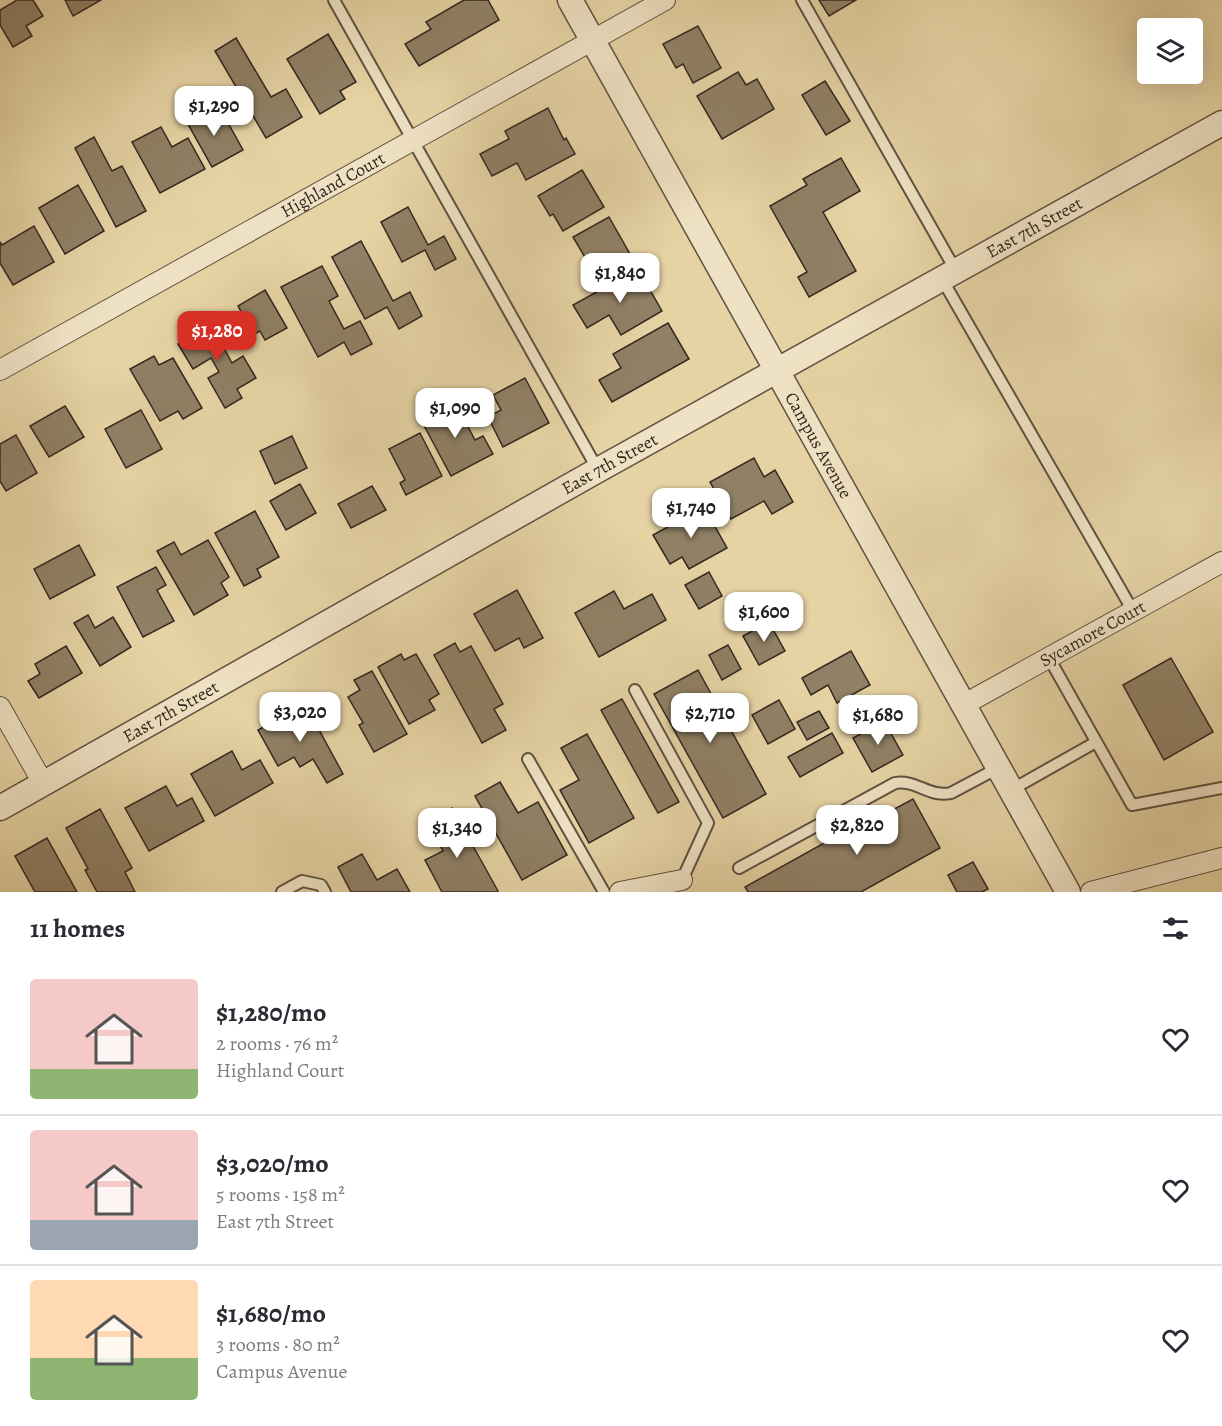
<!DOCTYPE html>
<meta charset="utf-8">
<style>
body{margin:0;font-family:Alegreya,serif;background:#f7f7f7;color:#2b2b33;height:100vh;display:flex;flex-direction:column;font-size:22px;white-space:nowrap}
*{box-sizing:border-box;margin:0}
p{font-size:20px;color:#7c7c81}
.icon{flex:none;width:33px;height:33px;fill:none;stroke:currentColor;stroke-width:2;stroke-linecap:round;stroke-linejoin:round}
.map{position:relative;height:892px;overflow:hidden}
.drawer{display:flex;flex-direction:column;background:#fff;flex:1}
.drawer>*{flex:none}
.buttons{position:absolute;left:1137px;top:18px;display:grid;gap:12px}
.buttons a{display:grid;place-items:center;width:66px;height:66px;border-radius:6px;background:#fff;box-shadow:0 6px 24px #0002;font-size:30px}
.price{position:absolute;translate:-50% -51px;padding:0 14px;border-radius:12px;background:#fff;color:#222;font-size:20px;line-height:39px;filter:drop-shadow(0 2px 3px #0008)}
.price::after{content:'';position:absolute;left:50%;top:36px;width:18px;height:14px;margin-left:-9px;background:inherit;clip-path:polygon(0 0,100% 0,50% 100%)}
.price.on{background:#d93025;color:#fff}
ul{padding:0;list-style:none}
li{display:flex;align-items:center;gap:18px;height:150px;padding:0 30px}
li+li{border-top:2px solid #e1e1e2}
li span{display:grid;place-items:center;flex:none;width:168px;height:120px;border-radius:6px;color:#555}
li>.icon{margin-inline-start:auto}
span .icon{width:72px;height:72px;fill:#fffc;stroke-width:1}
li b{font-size:26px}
h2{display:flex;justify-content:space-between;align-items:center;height:72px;padding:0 30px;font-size:26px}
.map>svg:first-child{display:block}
.building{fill:#908065;stroke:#332720;stroke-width:1.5}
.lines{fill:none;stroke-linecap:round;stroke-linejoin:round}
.service-casing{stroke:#605241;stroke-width:14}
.minor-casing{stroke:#605241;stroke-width:22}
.tertiary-casing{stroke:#605241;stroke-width:27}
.service{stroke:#efe2c4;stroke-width:10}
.minor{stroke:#efe2c4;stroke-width:20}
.tertiary{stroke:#efe2c4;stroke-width:24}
.labels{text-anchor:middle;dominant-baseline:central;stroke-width:4.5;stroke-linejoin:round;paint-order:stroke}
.street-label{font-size:18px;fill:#332720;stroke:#efe2c4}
</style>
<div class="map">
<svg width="1222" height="892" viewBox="0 0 1222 892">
<rect width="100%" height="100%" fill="#e6d3a4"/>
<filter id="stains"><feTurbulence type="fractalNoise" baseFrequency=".00333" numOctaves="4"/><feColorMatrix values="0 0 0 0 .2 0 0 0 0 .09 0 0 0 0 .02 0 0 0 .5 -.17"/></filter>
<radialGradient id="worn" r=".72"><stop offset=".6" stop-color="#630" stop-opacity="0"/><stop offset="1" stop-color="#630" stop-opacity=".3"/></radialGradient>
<g class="building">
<path d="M17,0H33L43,16L26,26L32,36L13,47L0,25V10Z"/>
<path d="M65,0H101L73,16Z"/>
<path d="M464,0H488L499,20L419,66L405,44L431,29L426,22Z"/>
<path d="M819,0H856L829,16Z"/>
<path d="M698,26L721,68L693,83L683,64L676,68L663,44Z"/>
<path d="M328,34L356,82L340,91L345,99L320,114L287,59Z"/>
<path d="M236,38L271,97L286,89L302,117L266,138L215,51Z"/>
<path d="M738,72L746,85L757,79L774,109L722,139L697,96Z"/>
<path d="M825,81L850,121L826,135L802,95Z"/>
<path d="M548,108L564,140L566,138L575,154L526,180L517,163L492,176L480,154L509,139L505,131Z"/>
<path d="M200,109L206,121L222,112L243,150L212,167L184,117Z"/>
<path d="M161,127L172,147L188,138L205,169L160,193L132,142Z"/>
<path d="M94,137L112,171L122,166L146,211L116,227L75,148Z"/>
<path d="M841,158L860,191L823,212L856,271L809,297L798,277L807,272L770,206L807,185L803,179Z"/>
<path d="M582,170L604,207L563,231L553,214L550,216L538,196Z"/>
<path d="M78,185L104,231L65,254L39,208Z"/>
<path d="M408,207L428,245L444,236L456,259L435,270L425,250L402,262L381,222Z"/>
<path d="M609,217L634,261L617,270L611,260L593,271L573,237Z"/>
<path d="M34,226L54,262L13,285L0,263V242L2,245Z"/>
<path d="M361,241L393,301L410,292L422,316L399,329L387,307L365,319L332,257Z"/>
<path d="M322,266L338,296L329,301L344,329L360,321L372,344L351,355L344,342L318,357L281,287Z"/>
<path d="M638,269L662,311L621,335L609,315L587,328L573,305Z"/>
<path d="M265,290L287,328L265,340L260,331L241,341L230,322L243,315L238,306Z"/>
<path d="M208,319L232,363L243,356L256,378L237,389L242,398L225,408L208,378L219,372L211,358L193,369L178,344L190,337L187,331Z"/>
<path d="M668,323L689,359L612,402L599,380L621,368L613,354Z"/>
<path d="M154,356L159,365L173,358L202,408L183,419L178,411L160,421L130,369Z"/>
<path d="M525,378L549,423L503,447L488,417L501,410L493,395Z"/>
<path d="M454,400L475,440L483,436L493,454L451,476L420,418Z"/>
<path d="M65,406L84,437L49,457L30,426Z"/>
<path d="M141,410L162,449L126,468L105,429Z"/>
<path d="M420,433L442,476L406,495L400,483L405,480L389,449Z"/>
<path d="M16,435L37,473L6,491L0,481V444Z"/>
<path d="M292,436L307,468L275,484L260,451Z"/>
<path d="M754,458L764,477L775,470L793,502L772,514L764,501L731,519L710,482Z"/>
<path d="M300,484L316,513L286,530L270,501Z"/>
<path d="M372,486L386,510L351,528L338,504Z"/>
<path d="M704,507L727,548L689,569L682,557L670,564L653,535Z"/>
<path d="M255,511L279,557L257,569L261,577L244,586L215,533Z"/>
<path d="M208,540L229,577L221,583L228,595L194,615L157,551L174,542L181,555Z"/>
<path d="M79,545L95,575L50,599L34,569Z"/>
<path d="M156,567L166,585L157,590L174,621L143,637L117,587Z"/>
<path d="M709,572L722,596L699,609L685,585Z"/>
<path d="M517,590L543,638L524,648L519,638L495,651L474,614Z"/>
<path d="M614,591L624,609L652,594L666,620L599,657L575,613Z"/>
<path d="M88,615L95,628L113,617L131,647L100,666L74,623Z"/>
<path d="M769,622L785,651L759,665L743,636Z"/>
<path d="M455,643L460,652L471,646L503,704L494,709L506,730L482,743L434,655Z"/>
<path d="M728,645L741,669L722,680L709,655Z"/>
<path d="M66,646L82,673L39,698L28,681L40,674L35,664Z"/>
<path d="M851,651L870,685L837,703L828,685L811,695L802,678Z"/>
<path d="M401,654L404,660L416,654L439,694L429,700L435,710L409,724L378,667Z"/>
<path d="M1171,658L1213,732L1164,760L1123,685Z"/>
<path d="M698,670L766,794L723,818L654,694Z"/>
<path d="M372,671L407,734L374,752L359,725L363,723L348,697L360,690L354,680Z"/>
<path d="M622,699L679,802L658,813L601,710Z"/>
<path d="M779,700L795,729L768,744L752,715Z"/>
<path d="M305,704L343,774L327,783L313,759L300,767L294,757L278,766L258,730Z"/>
<path d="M819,711L829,728L807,740L797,722Z"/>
<path d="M884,721L903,755L872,772L853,738Z"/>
<path d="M832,733L843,753L800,777L788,757Z"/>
<path d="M587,734L634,818L589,843L560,790L579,780L561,748Z"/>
<path d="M232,751L242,770L260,760L273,783L215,816L191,774Z"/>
<path d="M500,782L518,813L538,802L567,855L522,880L475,796Z"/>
<path d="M166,786L177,806L192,798L204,821L149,851L125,808Z"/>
<path d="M913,799L940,848L861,892H748L745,887L887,808L889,812Z"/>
<path d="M452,808L498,891L497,892H442L425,860L443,851L427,822Z"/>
<path d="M100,809L132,868L125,872L135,892H97L85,870L88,869L66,828Z"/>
<path d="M47,838L77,892H35L15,856Z"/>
<path d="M362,854L377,880L397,869L410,892H351L338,867Z"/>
<path d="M973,862L988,889L982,892H957L948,875Z"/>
</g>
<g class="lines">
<defs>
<g id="service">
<path d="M334,0L598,470"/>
<path d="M802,0L956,271"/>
<path d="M942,279L1133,611"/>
<path d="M1049,658L1132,805L1222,788"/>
<path d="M635,690L708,823L682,880"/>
<path d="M528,759L604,892"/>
<path d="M1011,790L1096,742"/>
<path d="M739,868L895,783C915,779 930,798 951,793L998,768"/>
<path d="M282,892L302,881L321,885L325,892"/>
</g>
<g id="minor">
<path id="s1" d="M0,370L665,0"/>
<path id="s2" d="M963,705L1222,562"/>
<path d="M0,707L43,783"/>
<path d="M620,892L682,880"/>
<path d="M1091,892L1222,858"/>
</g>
<g id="tertiary">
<path id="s3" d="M570,0L1068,892"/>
<path id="s4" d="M0,808L598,470L1222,123"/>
</g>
</defs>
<use href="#service" class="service-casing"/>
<use href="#minor" class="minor-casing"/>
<use href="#tertiary" class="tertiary-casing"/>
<use href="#service" class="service"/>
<use href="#minor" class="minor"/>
<use href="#tertiary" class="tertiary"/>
</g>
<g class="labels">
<g class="street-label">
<text stroke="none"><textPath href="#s1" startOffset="381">Highland Court</textPath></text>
<text stroke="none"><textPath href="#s4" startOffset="1186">East 7th Street</textPath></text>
<text stroke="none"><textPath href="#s3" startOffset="510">Campus Avenue</textPath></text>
<text stroke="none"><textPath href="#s4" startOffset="700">East 7th Street</textPath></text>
<text stroke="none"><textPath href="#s2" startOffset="148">Sycamore Court</textPath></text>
<text stroke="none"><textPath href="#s4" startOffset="196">East 7th Street</textPath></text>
</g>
</g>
<rect width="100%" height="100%" filter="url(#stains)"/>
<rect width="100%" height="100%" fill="url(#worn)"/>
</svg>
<div class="buttons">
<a><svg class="icon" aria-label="layers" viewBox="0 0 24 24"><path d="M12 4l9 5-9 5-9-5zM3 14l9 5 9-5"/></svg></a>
</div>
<b class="price" style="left:214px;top:137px">$1,290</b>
<b class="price" style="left:620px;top:304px">$1,840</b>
<b class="price on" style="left:217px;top:362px">$1,280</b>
<b class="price" style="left:455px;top:439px">$1,090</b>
<b class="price" style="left:691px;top:539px">$1,740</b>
<b class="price" style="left:764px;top:643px">$1,600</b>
<b class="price" style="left:300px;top:743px">$3,020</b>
<b class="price" style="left:710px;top:744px">$2,710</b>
<b class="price" style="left:878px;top:746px">$1,680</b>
<b class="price" style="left:857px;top:856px">$2,820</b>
<b class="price" style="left:457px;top:859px">$1,340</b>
</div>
<section class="drawer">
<h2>11 homes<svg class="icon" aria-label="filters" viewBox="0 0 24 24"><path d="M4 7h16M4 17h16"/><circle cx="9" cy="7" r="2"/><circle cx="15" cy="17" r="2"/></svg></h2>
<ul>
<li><span style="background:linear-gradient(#f6c9c9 75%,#8fb573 0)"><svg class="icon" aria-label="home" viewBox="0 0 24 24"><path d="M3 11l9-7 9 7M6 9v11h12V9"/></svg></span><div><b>$1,280/mo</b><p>2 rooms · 76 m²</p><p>Highland Court</p></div><svg class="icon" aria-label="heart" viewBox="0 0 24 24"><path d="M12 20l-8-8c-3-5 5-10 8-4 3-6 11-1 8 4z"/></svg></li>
<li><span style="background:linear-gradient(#f6c9c9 75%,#9aa5b1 0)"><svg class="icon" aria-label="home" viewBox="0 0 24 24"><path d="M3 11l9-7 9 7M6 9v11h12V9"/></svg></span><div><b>$3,020/mo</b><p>5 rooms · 158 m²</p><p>East 7th Street</p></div><svg class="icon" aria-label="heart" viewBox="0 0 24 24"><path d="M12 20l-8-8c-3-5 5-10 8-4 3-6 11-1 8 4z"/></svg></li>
<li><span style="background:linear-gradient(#ffd9b3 65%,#8fb573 0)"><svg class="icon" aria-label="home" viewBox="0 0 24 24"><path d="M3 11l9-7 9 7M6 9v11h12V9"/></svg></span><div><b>$1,680/mo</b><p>3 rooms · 80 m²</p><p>Campus Avenue</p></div><svg class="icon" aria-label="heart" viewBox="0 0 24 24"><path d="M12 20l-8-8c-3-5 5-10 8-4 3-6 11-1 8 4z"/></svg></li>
</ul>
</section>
